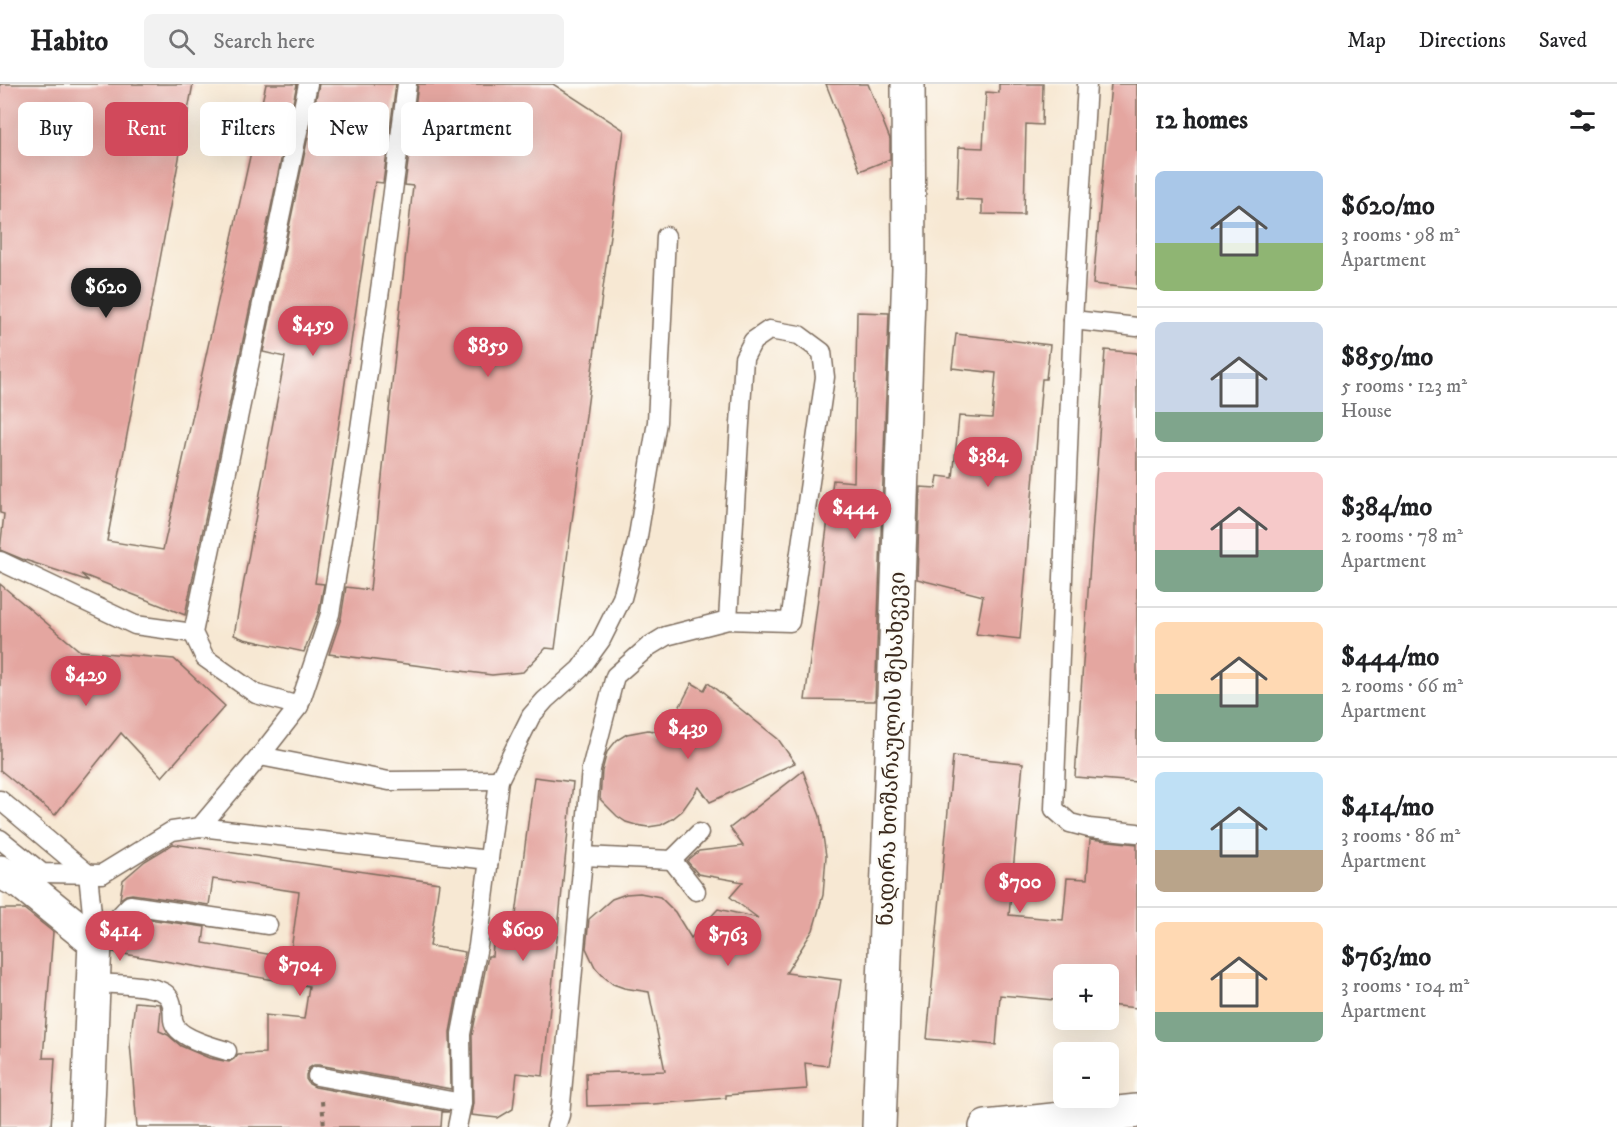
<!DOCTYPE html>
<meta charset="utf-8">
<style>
body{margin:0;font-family:"IM FELL DW Pica","Noto Serif Georgian",serif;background:#f2f2f2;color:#202124;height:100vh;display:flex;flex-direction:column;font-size:22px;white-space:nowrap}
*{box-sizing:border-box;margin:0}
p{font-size:20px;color:#757577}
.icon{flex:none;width:33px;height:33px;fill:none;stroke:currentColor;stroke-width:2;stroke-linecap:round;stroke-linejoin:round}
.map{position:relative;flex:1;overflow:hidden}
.side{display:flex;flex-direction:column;background:#fff;width:480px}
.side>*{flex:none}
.top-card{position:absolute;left:18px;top:18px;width:570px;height:54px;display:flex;gap:12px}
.controls{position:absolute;left:1053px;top:880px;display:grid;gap:12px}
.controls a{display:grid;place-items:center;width:66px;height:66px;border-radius:9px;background:#fff;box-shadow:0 6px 24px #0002;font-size:30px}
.price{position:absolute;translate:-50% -51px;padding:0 14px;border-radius:21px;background:#d1495b;color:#fff;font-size:20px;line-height:39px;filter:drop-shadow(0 2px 3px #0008)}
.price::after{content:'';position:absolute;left:50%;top:36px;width:18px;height:14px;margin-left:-9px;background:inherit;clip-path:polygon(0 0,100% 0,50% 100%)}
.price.selected{background:#222;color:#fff}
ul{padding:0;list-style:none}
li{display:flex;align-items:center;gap:18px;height:150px;padding:0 18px}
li+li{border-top:2px solid #e0e0e0}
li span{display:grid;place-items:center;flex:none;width:168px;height:120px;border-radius:9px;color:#555}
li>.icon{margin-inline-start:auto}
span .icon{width:72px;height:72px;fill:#fffc;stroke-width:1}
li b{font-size:26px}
h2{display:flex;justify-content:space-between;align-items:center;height:72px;padding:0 18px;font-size:26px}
.chip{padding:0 21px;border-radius:9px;background:#fff;box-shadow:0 6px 24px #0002;font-size:21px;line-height:54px}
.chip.selected{background:#d1495b;color:#fff}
header{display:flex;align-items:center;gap:36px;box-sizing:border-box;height:84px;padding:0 30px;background:#fff;border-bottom:2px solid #e0e0e0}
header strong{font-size:28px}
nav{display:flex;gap:33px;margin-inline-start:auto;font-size:21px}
.search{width:420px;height:54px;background:#f2f2f2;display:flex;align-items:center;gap:15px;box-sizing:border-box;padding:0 21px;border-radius:9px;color:#757577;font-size:22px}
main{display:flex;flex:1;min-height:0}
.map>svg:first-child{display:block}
.building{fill:#e4a6a0}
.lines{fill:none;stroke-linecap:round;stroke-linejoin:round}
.service-casing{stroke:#7d6c5d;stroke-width:21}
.minor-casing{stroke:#7d6c5d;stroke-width:36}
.tertiary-casing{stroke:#7d6c5d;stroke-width:36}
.path{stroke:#7d6c5d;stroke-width:4;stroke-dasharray:4.5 4.5;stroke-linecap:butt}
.service{stroke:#fff;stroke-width:18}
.minor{stroke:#fff;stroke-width:33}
.tertiary{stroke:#fff;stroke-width:33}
.labels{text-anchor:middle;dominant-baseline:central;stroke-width:5;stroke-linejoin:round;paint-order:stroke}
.street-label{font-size:22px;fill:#3b2a1e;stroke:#fdfcf7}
</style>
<header>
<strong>Habito</strong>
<div class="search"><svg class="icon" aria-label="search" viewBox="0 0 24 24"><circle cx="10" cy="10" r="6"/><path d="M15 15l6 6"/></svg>Search here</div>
<nav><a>Map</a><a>Directions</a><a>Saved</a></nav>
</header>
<main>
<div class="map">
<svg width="1137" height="1043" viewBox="0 0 1137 1043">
<rect width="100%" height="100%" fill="#fdfcf7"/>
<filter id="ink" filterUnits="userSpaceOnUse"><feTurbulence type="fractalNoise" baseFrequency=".0167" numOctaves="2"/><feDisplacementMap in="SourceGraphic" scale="12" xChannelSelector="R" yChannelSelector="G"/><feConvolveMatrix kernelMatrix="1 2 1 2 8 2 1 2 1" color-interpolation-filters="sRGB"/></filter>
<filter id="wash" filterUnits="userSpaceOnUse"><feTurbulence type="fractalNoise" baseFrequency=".008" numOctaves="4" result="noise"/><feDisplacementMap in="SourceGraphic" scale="24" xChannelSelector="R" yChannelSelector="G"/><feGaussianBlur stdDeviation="1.35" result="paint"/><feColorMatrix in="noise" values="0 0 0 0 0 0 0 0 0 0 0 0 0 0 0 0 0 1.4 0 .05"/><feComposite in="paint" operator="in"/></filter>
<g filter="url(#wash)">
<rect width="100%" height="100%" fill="#f7e8d3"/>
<g id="blocks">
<g class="building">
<path d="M0,0H193L107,457L163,466L266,0H297L185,531L81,490L89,497L22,475L0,466L4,430L0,429Z"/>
<path d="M319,0H396L383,99L375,98L315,499L324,500L319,527L304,568L244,555L234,551L285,273L263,268Z"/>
<path d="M418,0H553L624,46L555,565L546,564L523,588L492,591L329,570L341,534L346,503L370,506L413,102L405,101Z"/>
<path d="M826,0H868L890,55V75L860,87Z"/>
<path d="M999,0H1043L1042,41L1026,40L1024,131L982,130V116L957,115L959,63L983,64L986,8L999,9Z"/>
<path d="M1111,0H1137V205L1093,200Z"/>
<path d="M857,228L889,229L875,617L805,616L833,396L854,398Z"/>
<path d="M956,250L1050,261L1046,295H1042L1020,555L976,550L983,512L917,495L920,403L936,404L938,392L953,394L959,332L992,334L996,289L952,284Z"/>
<path d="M1105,266L1137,269V698L1075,693Z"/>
<path d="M0,500L80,567L174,575L225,622L162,693L121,649L55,731L0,686Z"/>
<path d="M692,599L704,606L708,599L778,655L795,679L710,718L699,703L682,727L672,735L661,741L648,743L636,741L626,738L617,732L600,715L602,687L607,668L617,656L627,650L648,646L666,649Z"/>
<path d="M953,672L1023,679L1009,831L1063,836L1067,794L1087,795L1090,755L1137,760V924L1108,921V891H1064V917L1000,911L996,961L927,955Z"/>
<path d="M803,687L820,732L826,772L823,811L813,846L786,889L841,896L828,982L805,979L807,1005L726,1011V1014L653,1020L587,1022L586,989L665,987L649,908L624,904L613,900L603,892L595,883L586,864L589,835L612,815L626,810L640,809L660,813L675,828L691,854L718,825L758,834L730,813L743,798L698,790L687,777L699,767L743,762L730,744Z"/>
<path d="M534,693L573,698L543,992L517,989L513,1025L498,1034L471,1031L473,1019L472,951L488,872H492L494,852L513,854Z"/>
<path d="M173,760L439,799L430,862L465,868L450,948L451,1005L319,981H314L309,984L306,991V995L309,1000L315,1003L449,1028H442L441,1043H137L130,959L135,918L160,920L161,925L159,947L168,951L181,962L209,974L229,978L234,975L238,970L265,969V931L304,935L309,902L113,868V855L134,833L205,843L203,859L290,874L299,808L213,795L209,821L132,810L126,811L120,815L123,796L145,777Z"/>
<path d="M0,825H24L53,848L43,974H55L51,1043H0Z"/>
</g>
</g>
</g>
<g filter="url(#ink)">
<use href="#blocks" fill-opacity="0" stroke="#7d6c5d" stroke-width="1.5"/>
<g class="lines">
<defs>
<g id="service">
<path d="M1087,0L1073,236L1054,725L1070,739L1089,744L1137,749"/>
<path d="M1073,236L1137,243"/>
<path d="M0,477L135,541L193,549"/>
<path d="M299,622L256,610L205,574L193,549L308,0"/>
<path d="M260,672L389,697L499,696"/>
<path d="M0,716L88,790L95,858L130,821L268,841"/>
<path d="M200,743L489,776"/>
<path d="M0,755L42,789L102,790L172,747L200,743L260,672L299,622L330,530L354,386L382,192L407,0"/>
<path d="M583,772L672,776L699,749"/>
<path d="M672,776L696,807"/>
<path d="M93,899C110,900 155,900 166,910C174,917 172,927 173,936C175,953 213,963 227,967"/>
<path d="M317,992L462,1019"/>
<path d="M457,1043L462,1019L461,950L478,862L499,696L531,632L545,616L580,585L601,556L622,514L637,458L657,338L666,152"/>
<path d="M556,1043L560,1031L591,685L615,592L648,563L666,552L728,536L790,538L825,293L822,268L799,251L769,246L753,257L744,274L728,536"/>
</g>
<g id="minor">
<path d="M0,788L22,799L95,858L87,1043"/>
<path d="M879,1043L909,185L908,0"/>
</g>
<path id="tertiary" d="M986,1043L1137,1027"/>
</defs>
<use href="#service" class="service-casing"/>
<use href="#minor" class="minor-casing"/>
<use href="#tertiary" class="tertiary-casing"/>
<path class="path" d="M322,1017L324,1043"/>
<use href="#service" class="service"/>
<use href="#minor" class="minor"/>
<use href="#tertiary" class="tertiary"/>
</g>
</g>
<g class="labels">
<g class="street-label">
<text transform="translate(892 665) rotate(-88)">ნადირა ხოშარაულის შესახვევი</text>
</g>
</g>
</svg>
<div class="controls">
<a>+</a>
<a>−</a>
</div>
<b class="price selected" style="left:106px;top:235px">$620</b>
<b class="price" style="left:313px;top:273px">$459</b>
<b class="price" style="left:488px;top:294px">$859</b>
<b class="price" style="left:988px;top:404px">$384</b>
<b class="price" style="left:855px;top:456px">$444</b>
<b class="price" style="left:86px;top:623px">$429</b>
<b class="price" style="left:688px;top:676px">$439</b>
<b class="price" style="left:1020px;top:830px">$700</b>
<b class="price" style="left:120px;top:878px">$414</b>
<b class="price" style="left:523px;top:878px">$609</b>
<b class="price" style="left:728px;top:883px">$763</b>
<b class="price" style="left:300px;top:913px">$704</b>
<div class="top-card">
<a class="chip">Buy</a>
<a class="chip selected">Rent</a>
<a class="chip">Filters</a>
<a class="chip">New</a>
<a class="chip">Apartment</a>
</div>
</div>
<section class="side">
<h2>12 homes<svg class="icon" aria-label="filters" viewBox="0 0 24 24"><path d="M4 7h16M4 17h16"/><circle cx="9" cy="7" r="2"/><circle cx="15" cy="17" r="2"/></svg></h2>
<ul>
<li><span style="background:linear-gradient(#a9c7e8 60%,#8fb573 0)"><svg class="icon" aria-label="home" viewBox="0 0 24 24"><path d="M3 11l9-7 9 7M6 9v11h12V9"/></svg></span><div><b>$620/mo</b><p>3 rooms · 98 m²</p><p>Apartment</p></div></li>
<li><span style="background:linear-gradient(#c9d6e8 75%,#7fa58c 0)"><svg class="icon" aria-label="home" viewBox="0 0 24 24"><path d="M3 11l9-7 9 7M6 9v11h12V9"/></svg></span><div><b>$859/mo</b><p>5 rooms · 123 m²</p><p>House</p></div></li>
<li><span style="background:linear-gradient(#f6c9c9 65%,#7fa58c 0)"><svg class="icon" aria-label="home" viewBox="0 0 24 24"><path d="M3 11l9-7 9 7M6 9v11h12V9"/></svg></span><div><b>$384/mo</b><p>2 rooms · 78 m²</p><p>Apartment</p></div></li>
<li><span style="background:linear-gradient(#ffd9b3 60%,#7fa58c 0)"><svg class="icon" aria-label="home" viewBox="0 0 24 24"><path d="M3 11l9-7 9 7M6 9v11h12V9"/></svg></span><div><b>$444/mo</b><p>2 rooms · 66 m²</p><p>Apartment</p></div></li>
<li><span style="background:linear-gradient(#bfe0f5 65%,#b9a48a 0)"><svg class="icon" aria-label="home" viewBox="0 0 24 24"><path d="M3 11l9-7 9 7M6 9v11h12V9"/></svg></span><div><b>$414/mo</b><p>3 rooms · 86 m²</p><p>Apartment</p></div></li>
<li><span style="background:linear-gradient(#ffd9b3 75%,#7fa58c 0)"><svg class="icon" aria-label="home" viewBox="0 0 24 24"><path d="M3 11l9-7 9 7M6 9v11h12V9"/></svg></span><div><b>$763/mo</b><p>3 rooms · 104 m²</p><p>Apartment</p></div></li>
</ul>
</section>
</main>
